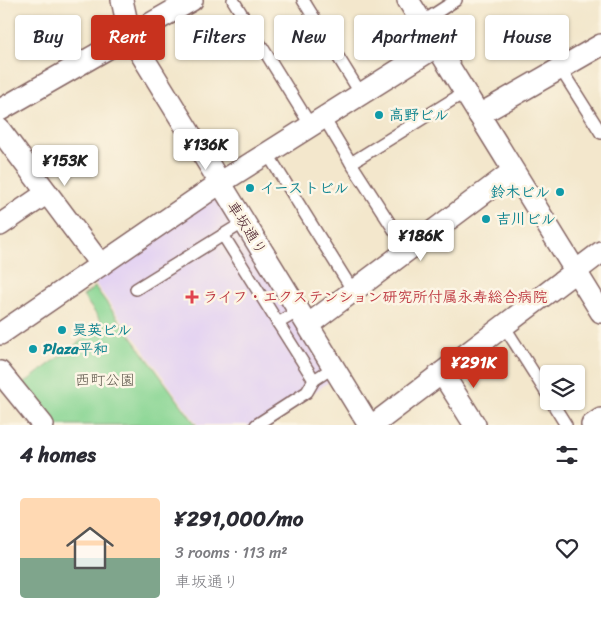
<!DOCTYPE html>
<meta charset="utf-8">
<style>
body{margin:0;font-family:Sriracha,"Klee One",sans-serif;background:#f2f2f3;color:#2b2b33;height:100vh;display:flex;flex-direction:column;font-size:19px;white-space:nowrap}
*{box-sizing:border-box;margin:0}
p{font-size:16px;color:#7c7c81}
.icon{flex:none;width:28px;height:28px;fill:none;stroke:currentColor;stroke-width:2;stroke-linecap:round;stroke-linejoin:round}
.map{position:relative;height:425px;overflow:hidden}
.drawer{display:flex;flex-direction:column;background:#fff;flex:1}
.drawer>*{flex:none}
.banner{position:absolute;left:15px;top:15px;width:571px;height:45px;display:flex;gap:10px}
.controls{position:absolute;left:540px;top:365px;display:grid;gap:10px}
.controls a{display:grid;place-items:center;width:45px;height:45px;border-radius:5px;background:#fff;box-shadow:0 1px 4px #0004;font-size:25px}
.price{position:absolute;translate:-50% -42px;padding:0 11px;border-radius:5px;background:#fff;color:#222;font-size:16px;line-height:32px;filter:drop-shadow(0 1px 2px #0008)}
.price::after{content:'';position:absolute;left:50%;top:30px;width:15px;height:11px;margin-left:-8px;background:inherit;clip-path:polygon(0 0,100% 0,50% 100%)}
.price.current{background:#c8321e;color:#fff}
ul{padding:0;list-style:none}
li{display:flex;align-items:center;gap:15px;height:125px;padding:0 20px}
li+li{border-top:1px solid #e1e1e2}
li span{display:grid;place-items:center;flex:none;width:140px;height:100px;border-radius:5px;color:#555}
li>.icon{margin-inline-start:auto}
span .icon{width:60px;height:60px;fill:#fffc;stroke-width:1}
li b{font-size:21px}
h2{display:flex;justify-content:space-between;align-items:center;height:60px;padding:0 20px;font-size:21px}
.chip{padding:0 18px;border-radius:5px;background:#fff;box-shadow:0 1px 4px #0004;font-size:18px;line-height:45px}
.chip.current{background:#c8321e;color:#fff}
.map>svg:first-child{display:block}
.built{fill:#e4d3f2}
.green{fill:#8ad694;stroke:#6a7a60}
.lines{fill:none;stroke-linecap:round;stroke-linejoin:round}
.lane-casing{stroke:#856563;stroke-width:14}
.street-casing{stroke:#856563;stroke-width:24}
.lane{stroke:#fff;stroke-width:11}
.street{stroke:#fff;stroke-width:21}
.culture-dot{fill:#0f9aa8;stroke:#fcf5e5;stroke-width:2}
.health-dot{fill:#e0444e;stroke:#fcf5e5;stroke-width:2}
.labels{text-anchor:middle;dominant-baseline:central;stroke-width:5;stroke-linejoin:round;paint-order:stroke}
.culture-label{font-size:15px;font-weight:bold;fill:#0d838f;stroke:#fcf5e5;text-anchor:start}
.street-label{font-size:15px;fill:#4a1f2b;stroke:#fcf5e5}
.health-label{font-size:15px;font-weight:bold;fill:#be3a42;stroke:#fcf5e5;text-anchor:start}
.park-label{font-size:15px;fill:#5d564a;stroke:#fcf5e5}
</style>
<div class="map">
<svg width="601" height="425" viewBox="0 0 601 425">
<rect width="100%" height="100%" fill="#fcf5e5"/>
<filter id="ink" filterUnits="userSpaceOnUse"><feTurbulence type="fractalNoise" baseFrequency=".02" numOctaves="2"/><feDisplacementMap in="SourceGraphic" scale="10" xChannelSelector="R" yChannelSelector="G"/><feConvolveMatrix kernelMatrix="1 2 1 2 8 2 1 2 1" color-interpolation-filters="sRGB"/></filter>
<filter id="wash" filterUnits="userSpaceOnUse"><feTurbulence type="fractalNoise" baseFrequency=".0096" numOctaves="4" result="noise"/><feDisplacementMap in="SourceGraphic" scale="20" xChannelSelector="R" yChannelSelector="G"/><feGaussianBlur stdDeviation="1.12" result="paint"/><feColorMatrix in="noise" values="0 0 0 0 0 0 0 0 0 0 0 0 0 0 0 0 0 1.4 0 .05"/><feComposite in="paint" operator="in"/></filter>
<g filter="url(#wash)">
<rect width="100%" height="100%" fill="#f3e7cc"/>
<path class="built" d="M216,194L331,380L270,425H198L92,279Z"/>
<path class="green" d="M95,287L196,425H54L23,384L103,324L83,296Z"/>
</g>
<g filter="url(#ink)">
<g class="lines">
<defs>
<g id="lane">
<path d="M233,0L311,126"/>
<path d="M303,0L361,94"/>
<path d="M422,22L456,0"/>
<path d="M560,68L601,133"/>
<path d="M324,118L351,163L407,250"/>
<path d="M267,153L353,291"/>
<path d="M351,163L465,92"/>
<path d="M223,235L278,323L299,311"/>
<path d="M136,289L244,222"/>
<path d="M278,323L314,380"/>
<path d="M504,326L549,397"/>
<path d="M551,401L566,425"/>
<path d="M256,425L307,392L314,380L334,367"/>
</g>
<g id="street">
<path d="M122,0L130,36L369,425"/>
<path d="M408,0L601,312"/>
<path d="M0,110L192,0"/>
<path d="M479,115L601,45"/>
<path d="M0,130L101,265"/>
<path d="M0,225L47,193"/>
<path d="M308,325L513,171"/>
<path d="M0,334L220,183L437,46"/>
<path d="M0,372L43,425"/>
<path d="M442,373L475,425"/>
<path d="M373,425L601,252"/>
<path d="M592,425L601,419"/>
</g>
</defs>
<use href="#lane" class="lane-casing"/>
<use href="#street" class="street-casing"/>
<use href="#lane" class="lane"/>
<use href="#street" class="street"/>
</g>
</g>
<g class="culture-dot">
<circle cx="379" cy="115" r="5"/>
<circle cx="250" cy="188" r="5"/>
<circle cx="560" cy="192" r="5"/>
<circle cx="486" cy="219" r="5"/>
<circle cx="62" cy="330" r="5"/>
<circle cx="33" cy="349" r="5"/>
</g>
<path class="health-dot" d="M189.5 289.5h5v5h5v5h-5v5h-5v-5h-5v-5h5z"/>
<g class="labels">
<g class="culture-label">
<text x="389" y="115">高野ビル</text>
<text x="260" y="188">イーストビル</text>
<text x="550" y="192" text-anchor="end">鈴木ビル</text>
<text x="496" y="219">吉川ビル</text>
<text x="72" y="330">昊英ビル</text>
<text x="43" y="349">Plaza平和</text>
</g>
<g class="street-label">
<text transform="translate(247 228) rotate(58)">車坂通り</text>
</g>
<g class="health-label">
<text x="203" y="297">ライフ・エクステンション研究所付属永寿総合病院</text>
</g>
<g class="park-label">
<text x="105" y="380">西町公園</text>
</g>
</g>
</svg>
<div class="controls">
<a><svg class="icon" aria-label="layers" viewBox="0 0 24 24"><path d="M12 4l9 5-9 5-9-5zM3 14l9 5 9-5"/></svg></a>
</div>
<b class="price" style="left:206px;top:171px">¥136K</b>
<b class="price" style="left:65px;top:187px">¥153K</b>
<b class="price" style="left:421px;top:262px">¥186K</b>
<b class="price current" style="left:474px;top:389px">¥291K</b>
<div class="banner">
<a class="chip">Buy</a>
<a class="chip current">Rent</a>
<a class="chip">Filters</a>
<a class="chip">New</a>
<a class="chip">Apartment</a>
<a class="chip">House</a>
</div>
</div>
<section class="drawer">
<h2>4 homes<svg class="icon" aria-label="filters" viewBox="0 0 24 24"><path d="M4 7h16M4 17h16"/><circle cx="9" cy="7" r="2"/><circle cx="15" cy="17" r="2"/></svg></h2>
<ul>
<li><span style="background:linear-gradient(#ffd9b3 60%,#7fa58c 0)"><svg class="icon" aria-label="home" viewBox="0 0 24 24"><path d="M3 11l9-7 9 7M6 9v11h12V9"/></svg></span><div><b>¥291,000/mo</b><p>3 rooms · 113 m²</p><p>車坂通り</p></div><svg class="icon" aria-label="heart" viewBox="0 0 24 24"><path d="M12 20l-8-8c-3-5 5-10 8-4 3-6 11-1 8 4z"/></svg></li>
</ul>
</section>
